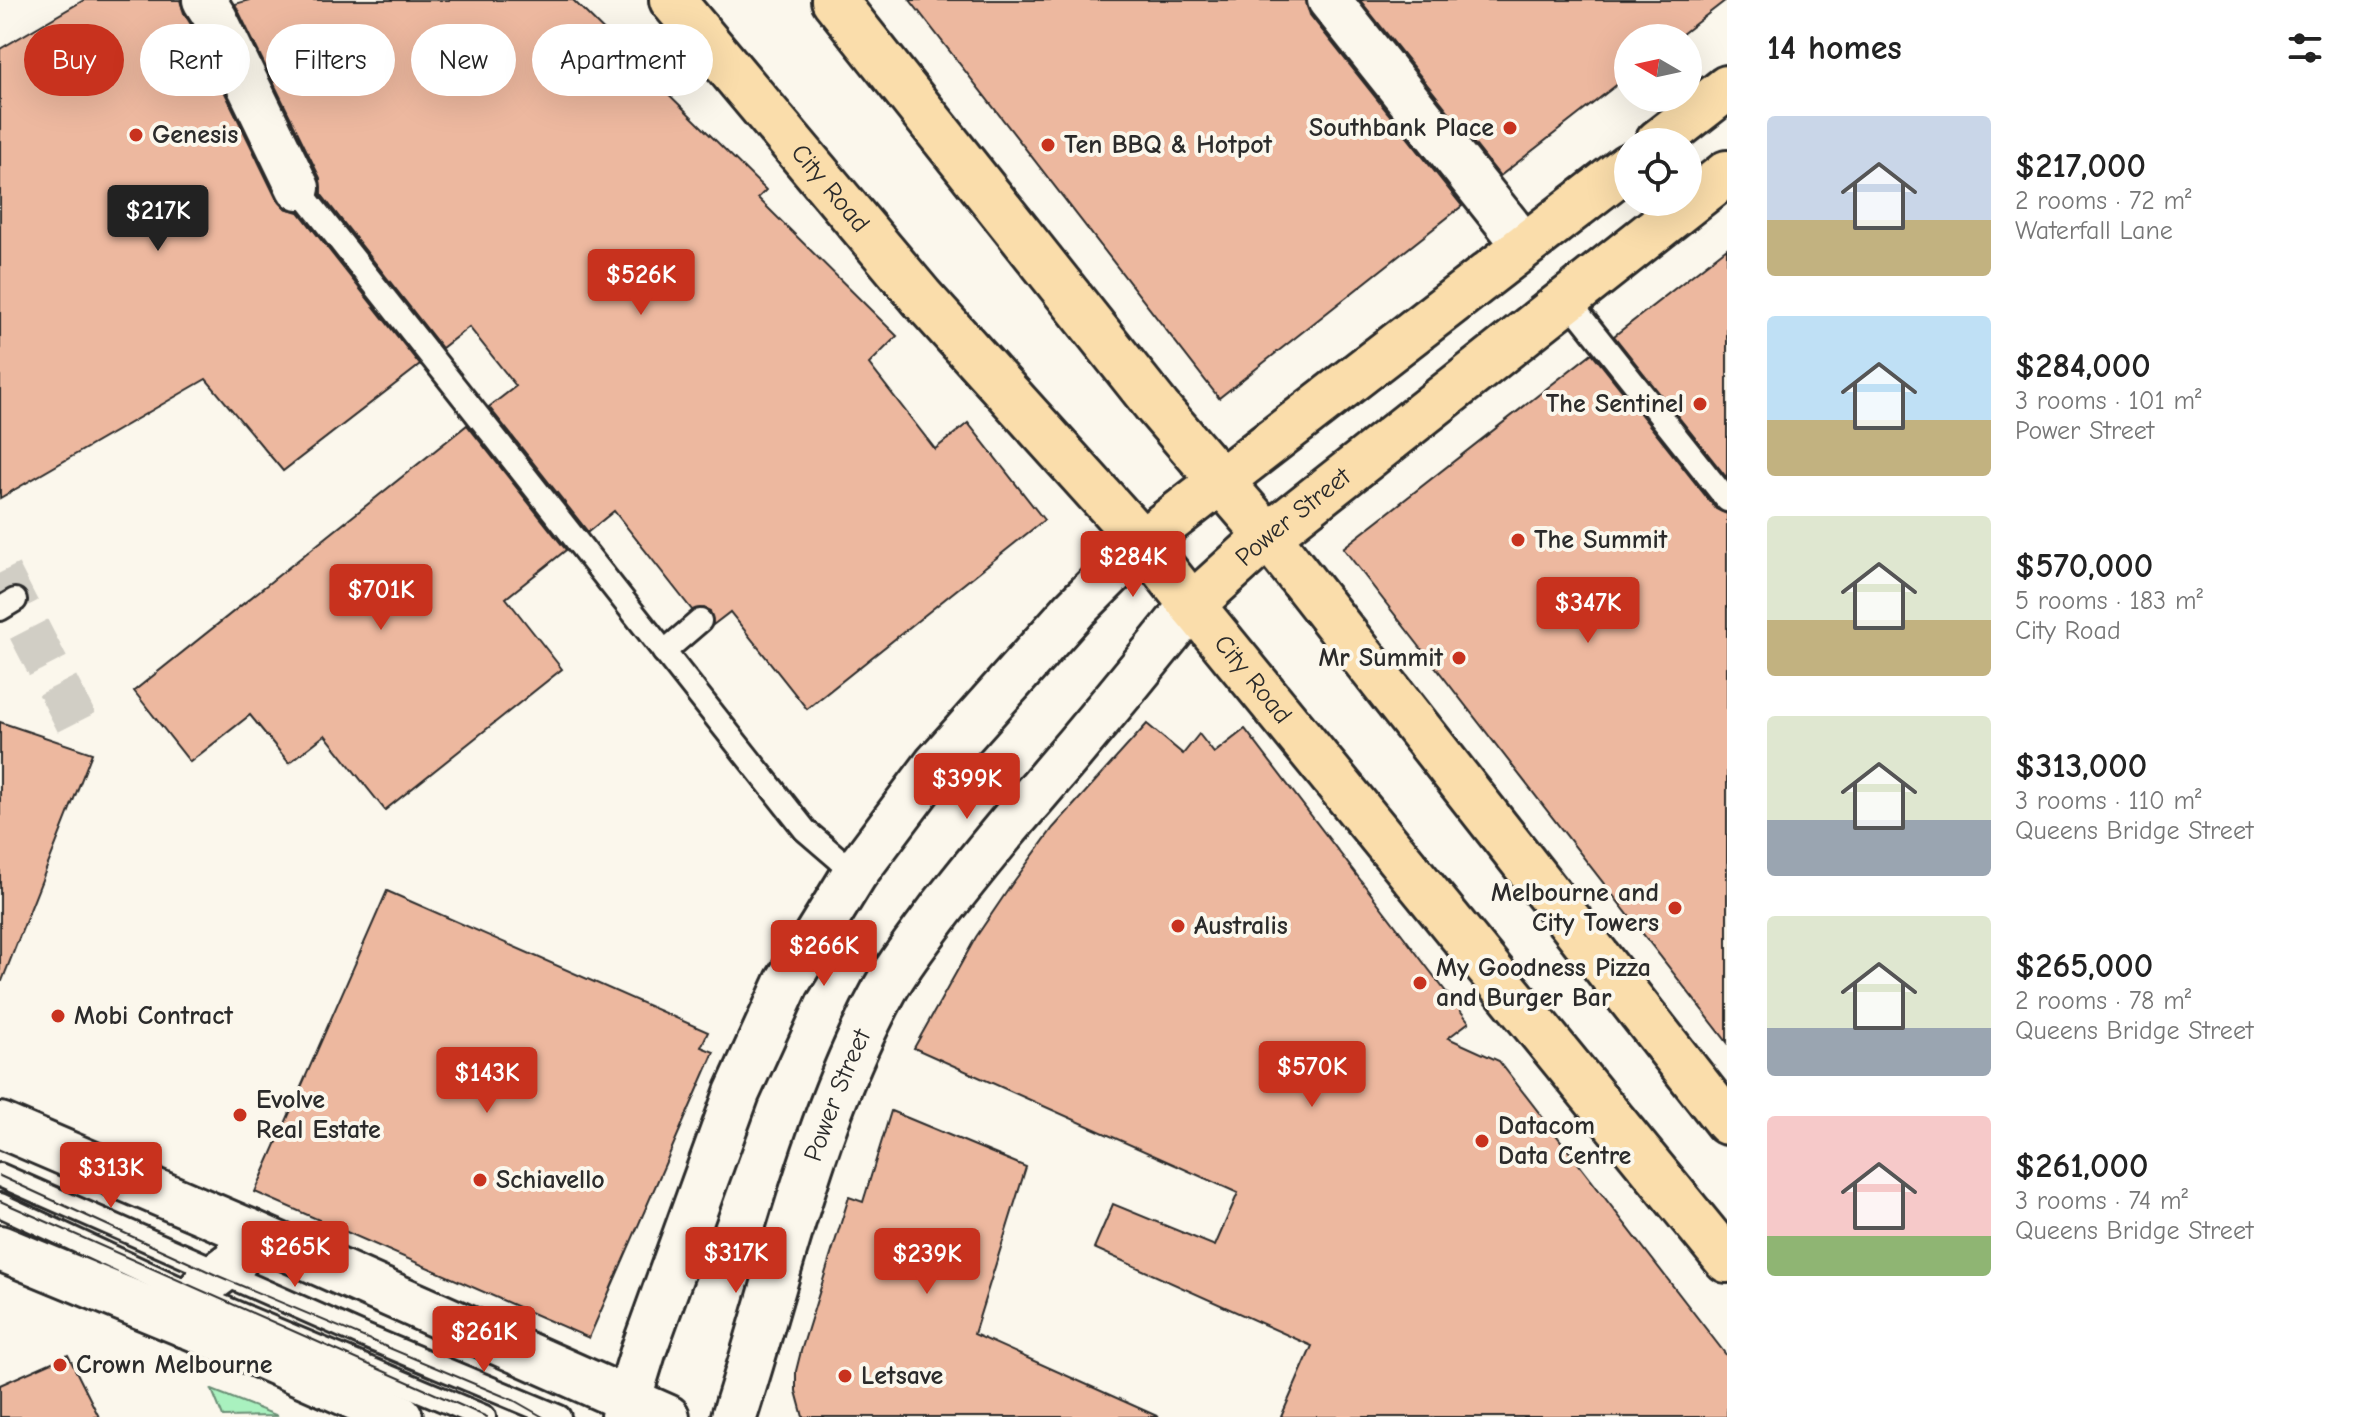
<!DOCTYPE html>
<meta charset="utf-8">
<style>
body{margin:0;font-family:"Comic Neue",sans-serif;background:#f6f6f6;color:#222;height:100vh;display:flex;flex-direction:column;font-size:30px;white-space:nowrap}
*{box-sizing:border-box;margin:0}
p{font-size:26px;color:#767676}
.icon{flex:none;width:44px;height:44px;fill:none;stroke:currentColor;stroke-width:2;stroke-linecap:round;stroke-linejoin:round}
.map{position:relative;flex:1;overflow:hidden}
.sheet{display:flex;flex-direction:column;background:#fff;width:640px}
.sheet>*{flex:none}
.hud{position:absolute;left:24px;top:24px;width:760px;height:72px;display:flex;gap:16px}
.needle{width:52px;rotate:279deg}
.fabs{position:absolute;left:1614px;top:24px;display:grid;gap:16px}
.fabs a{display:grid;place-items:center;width:88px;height:88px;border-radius:50%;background:#fff;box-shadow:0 8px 32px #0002;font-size:40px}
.price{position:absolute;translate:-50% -68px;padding:0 18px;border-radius:8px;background:#c8321e;color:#fff;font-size:26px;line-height:52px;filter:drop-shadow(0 2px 4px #0008)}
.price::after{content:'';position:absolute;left:50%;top:48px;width:24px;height:18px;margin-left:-12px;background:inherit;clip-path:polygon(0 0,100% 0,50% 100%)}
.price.selected{background:#222;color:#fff}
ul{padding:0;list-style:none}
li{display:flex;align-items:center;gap:24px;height:200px;padding:0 40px}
li span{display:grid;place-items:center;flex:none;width:224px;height:160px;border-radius:8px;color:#555}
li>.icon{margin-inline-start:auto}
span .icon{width:96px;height:96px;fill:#fffc;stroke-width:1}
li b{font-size:34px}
h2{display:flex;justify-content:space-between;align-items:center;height:96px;padding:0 40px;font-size:34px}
.tag{padding:0 28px;border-radius:36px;background:#fff;box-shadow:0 8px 32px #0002;font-size:28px;line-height:72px}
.tag.selected{background:#c8321e;color:#fff}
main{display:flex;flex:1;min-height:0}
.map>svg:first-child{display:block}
.green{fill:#a9f1bf;stroke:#6a8e75;stroke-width:2}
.building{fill:#edb89f;stroke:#2b2b2b;stroke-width:2}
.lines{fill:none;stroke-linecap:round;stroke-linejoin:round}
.street-tunnel{stroke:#d1cec5;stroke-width:42;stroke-dasharray:42 21;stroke-linecap:butt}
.lane-casing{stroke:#2b2b2b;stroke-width:28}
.street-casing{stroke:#2b2b2b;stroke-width:48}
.secondary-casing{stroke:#2b2b2b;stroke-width:50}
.primary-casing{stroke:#2b2b2b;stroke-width:50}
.highway-casing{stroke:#2b2b2b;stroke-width:50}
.lane{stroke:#fbf7ec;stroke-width:22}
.street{stroke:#fbf7ec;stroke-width:42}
.secondary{stroke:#fbf7ec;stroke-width:44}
.primary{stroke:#faddab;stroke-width:44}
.highway{stroke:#faddab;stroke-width:44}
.tram{stroke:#2b2b2b;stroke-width:2}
.poi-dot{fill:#c8321e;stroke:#fbf7ec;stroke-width:3}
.labels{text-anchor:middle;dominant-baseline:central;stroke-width:8;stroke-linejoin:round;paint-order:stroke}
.poi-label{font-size:26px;font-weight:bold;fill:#2b2b2b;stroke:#fbf7ec;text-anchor:start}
.street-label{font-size:26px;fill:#2b2b2b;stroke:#fbf7ec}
</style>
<main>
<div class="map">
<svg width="1727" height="1417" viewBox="0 0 1727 1417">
<rect width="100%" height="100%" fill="#fbf7ec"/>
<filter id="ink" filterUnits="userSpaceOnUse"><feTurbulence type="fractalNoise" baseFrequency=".0125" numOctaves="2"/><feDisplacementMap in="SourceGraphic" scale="16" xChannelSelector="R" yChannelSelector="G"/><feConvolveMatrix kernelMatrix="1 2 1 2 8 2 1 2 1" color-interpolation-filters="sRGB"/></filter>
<g filter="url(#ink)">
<path class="green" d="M212,1390L278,1416L223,1417Z"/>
<g class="building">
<path d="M84,0H180L184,13L195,31L276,198L285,208L299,212L420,365L283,471L206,379L0,498V49Z"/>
<path d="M249,0H573L766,190L758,198L897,336L869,364L935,449L968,423L1044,520L807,709L730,612L713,625L710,611L704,608L692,610L614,511L588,532L489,407L516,386L469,327L442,348L321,194L320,178L235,4Z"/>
<path d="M910,0H1306L1310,15L1462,206L1219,398Z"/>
<path d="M1360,0H1726L1677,38H1628V76L1500,176Z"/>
<path d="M1727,248V478L1614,336Z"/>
<path d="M1592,353L1716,509L1727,514V1042L1343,548Z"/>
<path d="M467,425L566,550L506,598L562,669L385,810L325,735L289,763L250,715L190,762L134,691Z"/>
<path d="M0,722L92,753L2,981H0Z"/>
<path d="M1147,724L1183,754L1199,734L1214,753L1245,729L1469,1022L1448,1038L1499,1061L1727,1356V1417H1281L1312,1346L1094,1248L1113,1204L1215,1246L1238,1193L914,1048L976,937L1012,884L1053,828Z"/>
<path d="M387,891L708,1032L701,1047L714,1052L589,1338L255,1192Z"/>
<path d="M891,1111L1026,1167L974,1334L1159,1417H803L796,1391V1371L801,1351L849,1197L863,1202Z"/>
<path d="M68,1355L99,1417H0V1385Z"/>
</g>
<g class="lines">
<path class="street-tunnel" d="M0,573L79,727"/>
<defs>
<g id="lane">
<path d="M298,188L805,830L855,873"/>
<path d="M1567,299L1727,500"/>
<path d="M0,609L15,600"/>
<path d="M664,652L700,621"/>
<path d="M0,1175L365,1336L559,1417"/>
<path d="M0,1205L196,1296L484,1417"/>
</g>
<g id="street">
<path d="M204,0L216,19L298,188"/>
<path d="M1329,0L1525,246"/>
</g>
<g id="secondary">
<path d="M0,1125L250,1232L667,1417"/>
<path d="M0,1248L257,1354L400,1417"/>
<path d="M186,1325L196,1296L207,1282L235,1261L250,1232"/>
<path d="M623,1417L644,1349L737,1093L787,983L855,873L936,765L1075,609L1142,542"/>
<path id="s1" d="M734,1417C780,1275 813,1120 885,989C901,961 922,935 941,909C971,871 1001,833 1033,797C1087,734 1140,670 1192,605"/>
</g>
<g id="primary">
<path d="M1268,536L1727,1122"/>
<path id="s2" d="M1192,605L1727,1260"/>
</g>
<g id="highway">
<path id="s3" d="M672,0L921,297L1142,542L1192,605L1268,536L1727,173"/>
<path d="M834,0L1158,408L1268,536"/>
<path d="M1658,142L1727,88"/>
<path d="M1142,542L1628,166"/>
</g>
</defs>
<use href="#lane" class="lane-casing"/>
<use href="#street" class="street-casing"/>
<use href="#secondary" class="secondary-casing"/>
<use href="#primary" class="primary-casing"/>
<use href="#highway" class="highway-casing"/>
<use href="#lane" class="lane"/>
<use href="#street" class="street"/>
<use href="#secondary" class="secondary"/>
<use href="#primary" class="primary"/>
<use href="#highway" class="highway"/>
<g class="tram">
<path d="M0,1176L216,1275L515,1401L543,1417"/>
<path d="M0,1201L487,1417"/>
</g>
</g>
</g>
<g class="poi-dot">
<circle cx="1510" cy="128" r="8"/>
<circle cx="136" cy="135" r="8"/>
<circle cx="1048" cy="145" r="8"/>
<circle cx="1700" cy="404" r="8"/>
<circle cx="1518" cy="540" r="8"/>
<circle cx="1459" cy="658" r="8"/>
<circle cx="1675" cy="908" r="8"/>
<circle cx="1178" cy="926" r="8"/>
<circle cx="1420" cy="983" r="8"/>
<circle cx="58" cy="1016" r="8"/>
<circle cx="240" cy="1115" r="8"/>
<circle cx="1482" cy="1141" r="8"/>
<circle cx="480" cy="1180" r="8"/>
<circle cx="60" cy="1365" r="8"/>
<circle cx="845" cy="1376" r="8"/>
</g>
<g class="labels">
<g class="poi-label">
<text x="1494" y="128" text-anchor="end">Southbank Place</text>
<text x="152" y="135">Genesis</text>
<text x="1064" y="145">Ten BBQ &amp; Hotpot</text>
<text x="1684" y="404" text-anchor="end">The Sentinel</text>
<text x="1534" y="540">The Summit</text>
<text x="1443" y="658" text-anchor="end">Mr Summit</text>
<text x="1659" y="893" text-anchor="end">Melbourne and<tspan x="1659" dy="30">City Towers</tspan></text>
<text x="1194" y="926">Australis</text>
<text x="1436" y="968">My Goodness Pizza<tspan x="1436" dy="30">and Burger Bar</tspan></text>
<text x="74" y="1016">Mobi Contract</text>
<text x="256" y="1100">Evolve<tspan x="256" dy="30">Real Estate</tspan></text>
<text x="1498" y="1126">Datacom<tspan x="1498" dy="30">Data Centre</tspan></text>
<text x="496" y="1180">Schiavello</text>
<text x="76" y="1365">Crown Melbourne</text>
<text x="861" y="1376">Letsave</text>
</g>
<g class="street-label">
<text stroke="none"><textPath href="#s3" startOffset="246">City Road</textPath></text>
<text stroke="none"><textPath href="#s3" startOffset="932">Power Street</textPath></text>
<text stroke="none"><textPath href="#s2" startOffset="96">City Road</textPath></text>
<text stroke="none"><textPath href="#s1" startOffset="338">Power Street</textPath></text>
</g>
</g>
</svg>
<div class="fabs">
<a><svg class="needle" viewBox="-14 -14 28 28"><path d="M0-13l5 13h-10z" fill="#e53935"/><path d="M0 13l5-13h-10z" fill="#767676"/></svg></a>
<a><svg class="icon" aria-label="locate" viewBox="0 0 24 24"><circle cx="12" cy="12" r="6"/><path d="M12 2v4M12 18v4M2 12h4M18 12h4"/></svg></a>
</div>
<b class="price selected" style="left:158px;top:253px">$217K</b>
<b class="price" style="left:641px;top:317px">$526K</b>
<b class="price" style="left:1133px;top:599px">$284K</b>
<b class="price" style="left:381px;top:632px">$701K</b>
<b class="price" style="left:1588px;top:645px">$347K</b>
<b class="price" style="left:967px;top:821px">$399K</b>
<b class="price" style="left:824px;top:988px">$266K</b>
<b class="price" style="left:1312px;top:1109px">$570K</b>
<b class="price" style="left:487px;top:1115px">$143K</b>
<b class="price" style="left:111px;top:1210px">$313K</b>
<b class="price" style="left:295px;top:1289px">$265K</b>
<b class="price" style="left:736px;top:1295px">$317K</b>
<b class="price" style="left:927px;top:1296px">$239K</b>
<b class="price" style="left:484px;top:1374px">$261K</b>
<div class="hud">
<a class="tag selected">Buy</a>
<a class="tag">Rent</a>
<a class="tag">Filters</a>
<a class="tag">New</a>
<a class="tag">Apartment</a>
</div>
</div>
<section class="sheet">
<h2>14 homes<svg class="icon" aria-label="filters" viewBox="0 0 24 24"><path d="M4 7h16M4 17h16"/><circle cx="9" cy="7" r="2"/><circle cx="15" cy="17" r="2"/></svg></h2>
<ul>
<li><span style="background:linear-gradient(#c9d6e8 65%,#c2b280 0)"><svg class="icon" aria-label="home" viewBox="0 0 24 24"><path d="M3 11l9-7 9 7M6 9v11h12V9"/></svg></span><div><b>$217,000</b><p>2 rooms · 72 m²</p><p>Waterfall Lane</p></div></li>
<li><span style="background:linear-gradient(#bfe0f5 65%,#c2b280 0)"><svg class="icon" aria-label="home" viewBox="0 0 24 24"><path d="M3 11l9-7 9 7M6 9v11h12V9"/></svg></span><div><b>$284,000</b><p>3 rooms · 101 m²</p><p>Power Street</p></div></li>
<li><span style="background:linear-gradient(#dfe7d0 65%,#c2b280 0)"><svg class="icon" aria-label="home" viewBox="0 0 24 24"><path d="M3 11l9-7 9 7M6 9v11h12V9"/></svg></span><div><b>$570,000</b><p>5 rooms · 183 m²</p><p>City Road</p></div></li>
<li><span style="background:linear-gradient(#dfe7d0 65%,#9aa5b1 0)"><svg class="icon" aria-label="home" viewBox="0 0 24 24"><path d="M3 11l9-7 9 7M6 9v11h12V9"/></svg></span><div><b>$313,000</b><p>3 rooms · 110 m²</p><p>Queens Bridge Street</p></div></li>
<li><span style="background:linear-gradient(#dfe7d0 70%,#9aa5b1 0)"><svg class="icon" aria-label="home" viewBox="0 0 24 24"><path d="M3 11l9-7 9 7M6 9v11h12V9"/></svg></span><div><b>$265,000</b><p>2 rooms · 78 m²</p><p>Queens Bridge Street</p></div></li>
<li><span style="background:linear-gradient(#f6c9c9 75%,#8fb573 0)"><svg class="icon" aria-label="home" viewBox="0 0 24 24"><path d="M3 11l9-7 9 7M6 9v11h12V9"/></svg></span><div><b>$261,000</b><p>3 rooms · 74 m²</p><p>Queens Bridge Street</p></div></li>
</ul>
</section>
</main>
